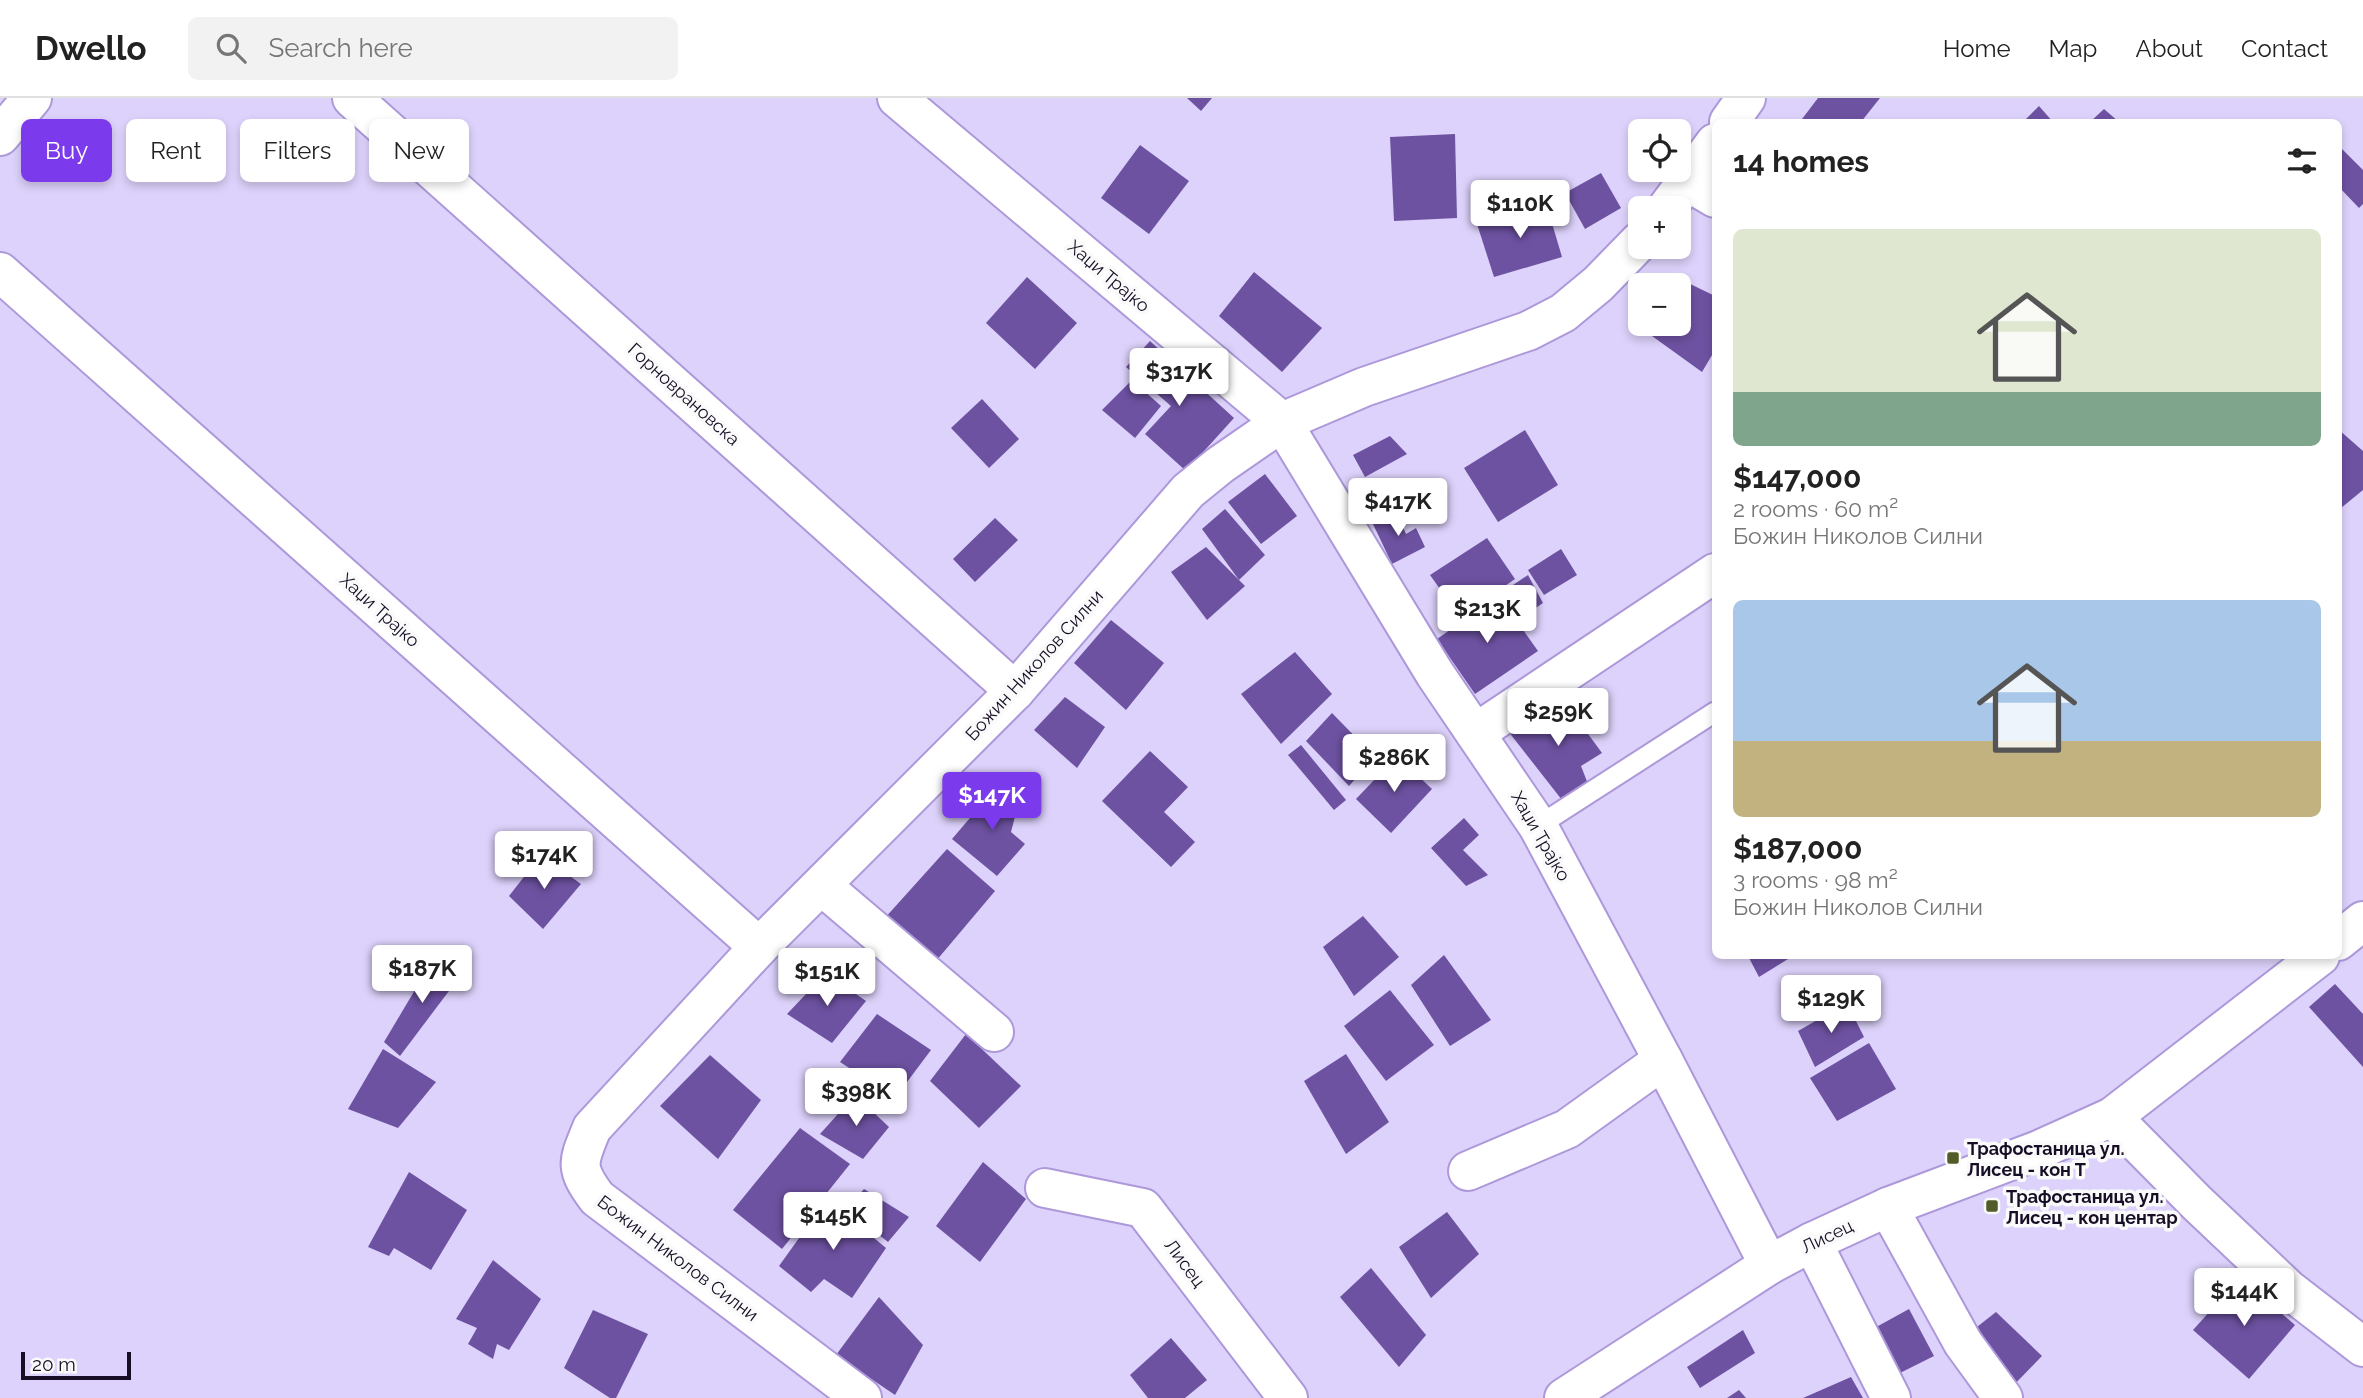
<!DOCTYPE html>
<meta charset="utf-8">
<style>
body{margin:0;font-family:Raleway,sans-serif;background:#f2f2f2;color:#222;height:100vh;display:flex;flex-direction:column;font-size:26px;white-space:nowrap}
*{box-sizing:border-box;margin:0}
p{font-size:23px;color:#767676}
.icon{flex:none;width:38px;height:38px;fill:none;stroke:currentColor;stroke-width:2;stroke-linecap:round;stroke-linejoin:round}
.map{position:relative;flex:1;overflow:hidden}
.drawer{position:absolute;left:1712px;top:21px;width:630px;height:840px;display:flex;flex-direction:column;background:#fff;border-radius:10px;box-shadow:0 4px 10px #0003}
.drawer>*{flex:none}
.top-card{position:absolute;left:21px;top:21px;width:665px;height:63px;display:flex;gap:14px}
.tools{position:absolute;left:1628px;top:21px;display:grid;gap:14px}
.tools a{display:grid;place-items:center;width:63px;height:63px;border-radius:10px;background:#fff;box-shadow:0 4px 10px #0003;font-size:35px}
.scale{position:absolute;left:21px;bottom:18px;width:110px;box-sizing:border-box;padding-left:7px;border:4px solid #170e26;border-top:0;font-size:19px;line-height:24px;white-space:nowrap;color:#170e26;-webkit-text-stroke:5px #fafafa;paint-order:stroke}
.price{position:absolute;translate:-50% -60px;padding:0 16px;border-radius:7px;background:#fff;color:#222;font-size:23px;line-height:46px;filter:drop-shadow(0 2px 4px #0008)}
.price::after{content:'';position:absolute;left:50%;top:42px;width:21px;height:16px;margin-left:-10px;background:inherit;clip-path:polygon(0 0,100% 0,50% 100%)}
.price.on{background:#7c3aed;color:#fff}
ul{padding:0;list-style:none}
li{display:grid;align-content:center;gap:14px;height:371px;padding:0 21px}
li span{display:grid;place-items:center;height:217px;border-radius:10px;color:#555}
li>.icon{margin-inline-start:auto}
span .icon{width:126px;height:126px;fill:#fffc;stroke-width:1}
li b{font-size:30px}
h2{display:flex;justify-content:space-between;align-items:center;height:84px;padding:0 21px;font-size:30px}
.chip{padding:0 24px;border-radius:10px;background:#fff;box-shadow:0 4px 10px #0003;font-size:24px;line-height:63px}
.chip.on{background:#7c3aed;color:#fff}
header{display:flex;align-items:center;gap:42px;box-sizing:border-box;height:98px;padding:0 35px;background:#fff;border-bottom:2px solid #e0e0e0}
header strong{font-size:33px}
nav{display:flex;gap:38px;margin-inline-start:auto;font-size:24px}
.search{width:490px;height:63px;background:#f2f2f2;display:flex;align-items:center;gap:18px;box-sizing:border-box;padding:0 24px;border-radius:10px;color:#767676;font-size:26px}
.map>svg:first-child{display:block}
.building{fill:#6e52a2}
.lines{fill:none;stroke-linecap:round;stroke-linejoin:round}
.lane-casing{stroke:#ad98da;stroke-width:23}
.street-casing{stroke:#ad98da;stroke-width:42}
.secondary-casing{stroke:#ad98da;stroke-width:42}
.lane{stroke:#fff;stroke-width:19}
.street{stroke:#fff;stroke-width:38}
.secondary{stroke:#fff;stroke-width:38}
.poi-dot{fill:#525b2a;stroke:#fafafa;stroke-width:2.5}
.labels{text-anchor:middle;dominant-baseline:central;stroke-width:7;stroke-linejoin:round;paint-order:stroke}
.street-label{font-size:18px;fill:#170e26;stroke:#fafafa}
.poi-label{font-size:18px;font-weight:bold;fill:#170e26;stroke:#fafafa;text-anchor:start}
</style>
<header>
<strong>Dwello</strong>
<div class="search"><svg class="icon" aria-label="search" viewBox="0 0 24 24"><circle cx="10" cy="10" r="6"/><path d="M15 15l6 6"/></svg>Search here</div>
<nav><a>Home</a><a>Map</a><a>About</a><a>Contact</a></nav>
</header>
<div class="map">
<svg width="2363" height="1300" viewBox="0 0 2363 1300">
<rect width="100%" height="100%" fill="#ddd2fb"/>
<g class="building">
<path d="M1187,0H1212L1201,13Z"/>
<path d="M1818,0H1880L1861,24H1807L1802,21Z"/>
<path d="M2039,8L2053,24H2023Z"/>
<path d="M2104,11L2119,24H2090Z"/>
<path d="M1455,36L1457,120L1394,123L1390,39Z"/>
<path d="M1140,47L1189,83L1149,136L1101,100Z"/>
<path d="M2338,47L2363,72V106L2359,110L2338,88Z"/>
<path d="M1601,75L1621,110L1585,131L1565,95Z"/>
<path d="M1546,105L1562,159L1494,179L1477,126Z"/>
<path d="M1254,174L1322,230L1282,274L1219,218Z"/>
<path d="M1027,179L1077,225L1035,271L986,225Z"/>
<path d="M1684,183L1715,198V252L1702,274L1652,238L1659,226H1678V193Z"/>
<path d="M1150,243L1234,320L1186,373L1145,336L1171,308L1126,269Z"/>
<path d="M1132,282L1161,308L1135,340L1102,312Z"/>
<path d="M982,301L1019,341L989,370L951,330Z"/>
<path d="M2338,331L2363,353V392L2341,410L2338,406Z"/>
<path d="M1525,332L1558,387L1498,424L1464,370Z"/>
<path d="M1390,338L1407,356L1365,379L1353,357Z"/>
<path d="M1265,376L1297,418L1261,446L1228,404Z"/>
<path d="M1225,411L1265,457L1239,482L1202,431Z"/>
<path d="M1396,414L1406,436L1416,430L1425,449L1392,466L1373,426Z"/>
<path d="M995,420L1018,442L975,484L953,461Z"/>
<path d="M1487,440L1515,481L1460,519L1430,477Z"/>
<path d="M1206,449L1245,488L1207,522L1171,474Z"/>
<path d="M1561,451L1577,477L1544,497L1528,472Z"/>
<path d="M1528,477L1543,505L1519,521L1504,493Z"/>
<path d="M1499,498L1538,553L1475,596L1437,541Z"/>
<path d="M1111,522L1164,565L1126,612L1074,565Z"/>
<path d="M1295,554L1332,596L1281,646L1241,596Z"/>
<path d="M1065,599L1105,629L1077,670L1034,632Z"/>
<path d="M1564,603L1602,655L1581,668L1588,686L1562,702L1508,633Z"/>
<path d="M1332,615L1375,659L1349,688L1306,643Z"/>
<path d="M1301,647L1346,702L1334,712L1288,657Z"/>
<path d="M1150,653L1188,689L1164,714L1195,744L1171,769L1102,703Z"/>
<path d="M1397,658L1432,691L1391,735L1356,701Z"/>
<path d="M999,686L1019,703L1011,734L1025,746L997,778L952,741Z"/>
<path d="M1464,720L1479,737L1463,752L1488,777L1466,788L1431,750Z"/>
<path d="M947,751L995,793L936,863L884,821Z"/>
<path d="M541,757L581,786L543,831L509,798Z"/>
<path d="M1363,818L1399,859L1354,898L1323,849Z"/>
<path d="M1444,857L1491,922L1450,948L1411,887Z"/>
<path d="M1748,858H1793L1759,879Z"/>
<path d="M434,860L461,877L400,958L384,944Z"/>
<path d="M826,875L866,903L832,945L787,916Z"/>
<path d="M2335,886L2363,916V969L2309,909Z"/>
<path d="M1390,892L1434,947L1386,983L1344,928Z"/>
<path d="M1847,905L1864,939L1815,969L1798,933Z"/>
<path d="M877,916L931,952L895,1000L840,964Z"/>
<path d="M966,936L1021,988L979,1030L930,983Z"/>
<path d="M1869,945L1896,991L1837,1023L1810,980Z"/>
<path d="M383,951L436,984L398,1030L348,1011Z"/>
<path d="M1346,956L1389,1024L1346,1056L1304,983Z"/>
<path d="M710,957L761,1002L718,1061L660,1008Z"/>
<path d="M855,997L889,1029L863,1061L820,1036Z"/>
<path d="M800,1030L850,1066L782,1151L733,1112Z"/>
<path d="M983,1064L1026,1101L980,1164L936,1128Z"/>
<path d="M409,1074L467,1112L431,1172L394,1150L389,1158L368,1149Z"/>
<path d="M864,1091L909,1119L888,1144L846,1111Z"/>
<path d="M827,1101L886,1150L852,1200L824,1181L811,1194L779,1168Z"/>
<path d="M1447,1114L1479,1156L1431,1200L1399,1149Z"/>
<path d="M493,1162L541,1201L509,1252L497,1246L493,1261L468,1246L477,1230L456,1221Z"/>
<path d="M1371,1170L1426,1237L1399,1269L1340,1199Z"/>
<path d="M2240,1180L2295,1227L2249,1281L2193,1232Z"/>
<path d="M879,1199L923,1247L895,1297L836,1257Z"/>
<path d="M1909,1211L1934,1258L1894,1278L1869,1233Z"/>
<path d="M593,1212L648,1236L616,1300H610L564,1270Z"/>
<path d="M1996,1214L2042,1258L2008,1293L1968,1236Z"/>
<path d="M1743,1232L1755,1255L1700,1290L1687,1269Z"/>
<path d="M1171,1240L1207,1282L1185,1300H1148L1130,1277Z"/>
<path d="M1851,1279L1863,1300H1803Z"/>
<path d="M1739,1292L1746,1300H1727Z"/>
</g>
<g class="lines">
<defs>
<path id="lane" d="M1538,728L1715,614"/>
<g id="street">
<path d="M352,0L1015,593"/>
<path d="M897,0L1282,324L1435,576L1538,728L1663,962L1769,1167"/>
<path d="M1729,24L1746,0"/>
<path d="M0,38L32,0"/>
<path d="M1688,84L1715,100"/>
<path d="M1667,110L1715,45"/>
<path d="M0,174L759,849"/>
<path d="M1477,634L1715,475"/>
<path d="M822,788L994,934"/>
<path d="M2112,1019L2197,1105L2288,1191L2363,1249"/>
<path d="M1468,1073L1567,1031L1663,962"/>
<path d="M1045,1090L1143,1110L1288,1300"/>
<path d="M1888,1109L1963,1245L2003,1300"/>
<path d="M1812,1144L1891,1300"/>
<path d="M862,1300L597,1100C574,1069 578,1064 592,1030L759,849L1015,593L1188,393L1220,367L1282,324L1364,289L1528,233L1563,215L1598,186L1640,143"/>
</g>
<g id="secondary">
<path d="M2338,843L2363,823"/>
<path d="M1564,1300L1769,1167L1812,1144L1888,1109L2039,1052L2112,1019L2320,858"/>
</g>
</defs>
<use href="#lane" class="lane-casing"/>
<use href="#street" class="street-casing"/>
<use href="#secondary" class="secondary-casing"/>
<use href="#lane" class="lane"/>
<use href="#street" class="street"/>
<use href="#secondary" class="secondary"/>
</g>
<g class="poi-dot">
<rect x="1946" y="1053" width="14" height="14" rx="3.5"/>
<rect x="1985" y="1101" width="14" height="14" rx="3.5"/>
</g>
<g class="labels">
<g class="street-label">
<text transform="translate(1109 178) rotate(40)">Хаџи Трајко</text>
<text transform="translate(684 296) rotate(42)">Горноврановска</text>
<text transform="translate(380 512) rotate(42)">Хаџи Трајко</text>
<text transform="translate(1034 567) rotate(-48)">Божин Николов Силни</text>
<text transform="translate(1541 738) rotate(60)">Хаџи Трајко</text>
<text transform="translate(1827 1138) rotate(-26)">Лисец</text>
<text transform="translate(678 1160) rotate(37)">Божин Николов Силни</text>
<text transform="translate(1185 1165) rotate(53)">Лисец</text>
</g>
<g class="poi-label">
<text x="1967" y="1050">Трафостаница ул.<tspan x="1967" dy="21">Лисец - кон Т</tspan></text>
<text x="2006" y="1098">Трафостаница ул.<tspan x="2006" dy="21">Лисец - кон центар</tspan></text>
</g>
</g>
</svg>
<div class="tools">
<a><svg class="icon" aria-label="locate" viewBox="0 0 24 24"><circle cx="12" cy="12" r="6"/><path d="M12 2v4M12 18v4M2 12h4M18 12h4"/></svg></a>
<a>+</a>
<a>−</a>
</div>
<div class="scale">20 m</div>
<b class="price" style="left:1520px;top:142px">$110K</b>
<b class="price" style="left:1179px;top:310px">$317K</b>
<b class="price" style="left:1398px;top:440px">$417K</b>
<b class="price" style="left:1487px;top:547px">$213K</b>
<b class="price" style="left:1558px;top:650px">$259K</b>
<b class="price" style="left:1394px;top:696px">$286K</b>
<b class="price on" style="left:992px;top:734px">$147K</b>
<b class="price" style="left:544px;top:793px">$174K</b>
<b class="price" style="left:422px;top:907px">$187K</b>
<b class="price" style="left:827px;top:910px">$151K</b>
<b class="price" style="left:1831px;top:937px">$129K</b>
<b class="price" style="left:856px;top:1030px">$398K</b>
<b class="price" style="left:833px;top:1154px">$145K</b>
<b class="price" style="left:2244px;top:1230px">$144K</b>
<div class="top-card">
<a class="chip on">Buy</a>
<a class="chip">Rent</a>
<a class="chip">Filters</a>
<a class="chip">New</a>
</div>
<section class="drawer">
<h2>14 homes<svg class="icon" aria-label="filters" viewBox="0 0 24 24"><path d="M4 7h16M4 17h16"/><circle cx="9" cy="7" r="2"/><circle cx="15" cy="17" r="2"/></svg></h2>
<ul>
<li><span style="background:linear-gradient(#dfe7d0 75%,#7fa58c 0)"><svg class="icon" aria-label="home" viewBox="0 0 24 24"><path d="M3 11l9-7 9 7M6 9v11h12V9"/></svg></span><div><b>$147,000</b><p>2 rooms · 60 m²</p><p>Божин Николов Силни</p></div></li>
<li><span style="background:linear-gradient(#a9c7e8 65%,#c2b280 0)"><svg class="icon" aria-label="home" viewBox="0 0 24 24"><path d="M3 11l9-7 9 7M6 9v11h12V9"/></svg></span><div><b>$187,000</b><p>3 rooms · 98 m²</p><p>Божин Николов Силни</p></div></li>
</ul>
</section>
</div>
